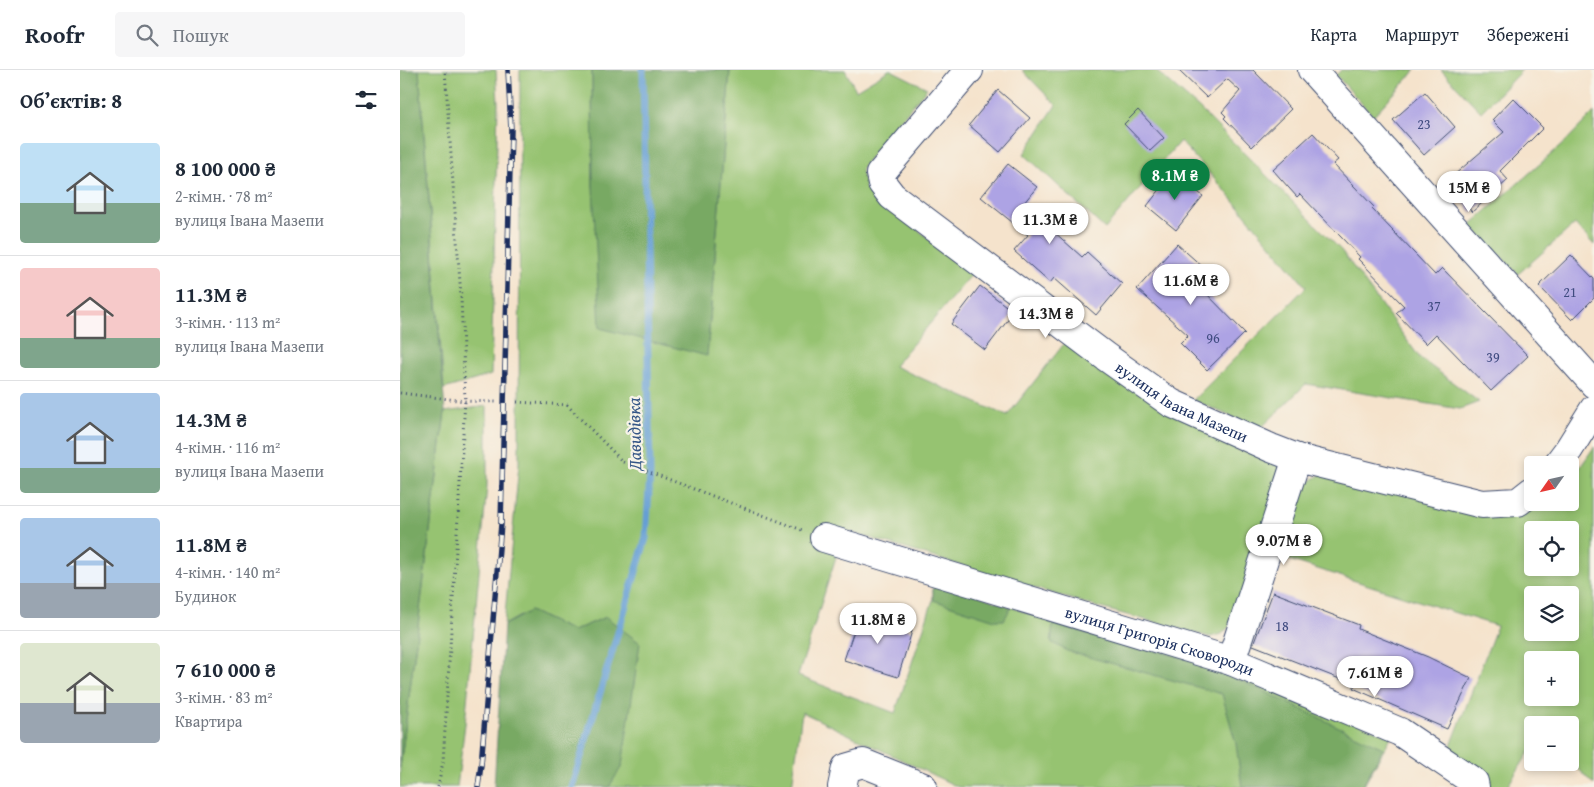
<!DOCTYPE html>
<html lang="uk">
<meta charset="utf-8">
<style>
body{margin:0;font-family:"Gentium Book Plus",serif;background:#f6f6f7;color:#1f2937;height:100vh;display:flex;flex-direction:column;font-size:19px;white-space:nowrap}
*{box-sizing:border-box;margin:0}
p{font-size:16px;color:#747a83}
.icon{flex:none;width:28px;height:28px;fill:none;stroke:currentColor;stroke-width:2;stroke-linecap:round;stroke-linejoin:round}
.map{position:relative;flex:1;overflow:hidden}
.drawer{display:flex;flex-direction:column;background:#fff;width:400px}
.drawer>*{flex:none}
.needle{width:32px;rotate:236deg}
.controls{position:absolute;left:1124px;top:386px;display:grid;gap:10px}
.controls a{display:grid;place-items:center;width:55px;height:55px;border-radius:5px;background:#fff;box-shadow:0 2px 8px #0003;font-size:25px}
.price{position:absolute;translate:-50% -42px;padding:0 11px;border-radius:18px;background:#fff;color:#222;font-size:16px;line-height:32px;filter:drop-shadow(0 1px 2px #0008)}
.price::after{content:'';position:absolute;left:50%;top:30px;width:15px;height:11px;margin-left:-8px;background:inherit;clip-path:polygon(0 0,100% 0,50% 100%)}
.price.active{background:#0b8043;color:#fff}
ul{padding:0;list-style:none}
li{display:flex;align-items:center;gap:15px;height:125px;padding:0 20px}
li+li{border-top:1px solid #e0e1e3}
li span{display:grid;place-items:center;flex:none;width:140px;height:100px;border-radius:5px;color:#555}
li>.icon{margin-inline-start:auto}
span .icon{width:60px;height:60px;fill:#fffc;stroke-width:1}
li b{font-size:21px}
h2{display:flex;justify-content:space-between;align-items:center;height:60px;padding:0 20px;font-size:21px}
header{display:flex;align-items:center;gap:30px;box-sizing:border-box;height:70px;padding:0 25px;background:#fff;border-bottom:1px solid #e0e1e3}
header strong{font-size:24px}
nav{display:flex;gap:28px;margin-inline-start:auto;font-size:18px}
.search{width:350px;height:45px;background:#f6f6f7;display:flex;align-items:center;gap:12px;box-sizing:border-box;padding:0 18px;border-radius:5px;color:#747a83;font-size:19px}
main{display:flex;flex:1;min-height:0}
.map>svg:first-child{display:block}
.green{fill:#96c371;stroke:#587968;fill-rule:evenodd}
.forest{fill:#78a963;stroke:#4a6c60}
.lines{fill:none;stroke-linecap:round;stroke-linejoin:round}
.stream{stroke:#659fd4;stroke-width:7}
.building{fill:#ada3e4}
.minor-casing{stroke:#3c4a6e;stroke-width:30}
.path{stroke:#3c4a6e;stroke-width:3;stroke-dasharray:1 4;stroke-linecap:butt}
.minor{stroke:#fff;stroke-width:28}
.rail-casing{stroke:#1b2f5e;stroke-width:5.5}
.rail{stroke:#f7f3e8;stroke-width:4;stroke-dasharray:11;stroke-linecap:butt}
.labels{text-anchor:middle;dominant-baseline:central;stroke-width:4.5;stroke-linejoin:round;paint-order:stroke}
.number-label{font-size:14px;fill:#404c80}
.street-label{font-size:16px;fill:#1b2f5e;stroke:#f7f3e8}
.water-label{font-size:18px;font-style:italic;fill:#355687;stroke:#f7f3e8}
</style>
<header>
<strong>Roofr</strong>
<div class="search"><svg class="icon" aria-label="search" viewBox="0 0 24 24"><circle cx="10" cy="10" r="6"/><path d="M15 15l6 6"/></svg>Пошук</div>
<nav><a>Карта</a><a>Маршрут</a><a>Збережені</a></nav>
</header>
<main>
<section class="drawer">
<h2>Об’єктів: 8<svg class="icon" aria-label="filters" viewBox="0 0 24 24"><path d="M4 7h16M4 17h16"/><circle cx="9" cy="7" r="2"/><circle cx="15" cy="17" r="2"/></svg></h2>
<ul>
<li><span style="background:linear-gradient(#bfe0f5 60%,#7fa58c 0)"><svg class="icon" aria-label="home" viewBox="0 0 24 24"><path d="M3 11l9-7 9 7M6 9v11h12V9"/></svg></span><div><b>8 100 000 ₴</b><p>2-кімн. · 78 m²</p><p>вулиця Івана Мазепи</p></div></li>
<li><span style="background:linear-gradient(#f6c9c9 70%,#7fa58c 0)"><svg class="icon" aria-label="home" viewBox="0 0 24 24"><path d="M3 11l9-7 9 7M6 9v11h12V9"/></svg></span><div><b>11.3M ₴</b><p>3-кімн. · 113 m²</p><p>вулиця Івана Мазепи</p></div></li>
<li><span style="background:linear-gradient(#a9c7e8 75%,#7fa58c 0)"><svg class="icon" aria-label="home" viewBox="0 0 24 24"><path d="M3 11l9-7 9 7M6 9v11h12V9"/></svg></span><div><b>14.3M ₴</b><p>4-кімн. · 116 m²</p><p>вулиця Івана Мазепи</p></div></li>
<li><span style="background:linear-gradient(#a9c7e8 65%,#9aa5b1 0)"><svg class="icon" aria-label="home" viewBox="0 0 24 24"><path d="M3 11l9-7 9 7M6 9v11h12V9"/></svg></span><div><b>11.8M ₴</b><p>4-кімн. · 140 m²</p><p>Будинок</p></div></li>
<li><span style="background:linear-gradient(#dfe7d0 60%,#9aa5b1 0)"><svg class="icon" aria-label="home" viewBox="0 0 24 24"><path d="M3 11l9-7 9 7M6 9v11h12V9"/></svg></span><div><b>7 610 000 ₴</b><p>3-кімн. · 83 m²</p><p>Квартира</p></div></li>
</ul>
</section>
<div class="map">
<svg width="1194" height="717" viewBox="0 0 1194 717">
<rect width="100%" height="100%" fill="#f7f3e8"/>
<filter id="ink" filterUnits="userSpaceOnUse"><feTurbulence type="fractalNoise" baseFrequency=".02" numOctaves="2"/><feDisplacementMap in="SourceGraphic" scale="10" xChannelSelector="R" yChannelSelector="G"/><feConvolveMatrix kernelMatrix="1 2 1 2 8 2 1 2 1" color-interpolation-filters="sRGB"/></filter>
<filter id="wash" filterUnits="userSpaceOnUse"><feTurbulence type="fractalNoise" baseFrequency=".0096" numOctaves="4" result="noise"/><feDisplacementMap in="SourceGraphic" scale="20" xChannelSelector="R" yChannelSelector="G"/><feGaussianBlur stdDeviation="1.12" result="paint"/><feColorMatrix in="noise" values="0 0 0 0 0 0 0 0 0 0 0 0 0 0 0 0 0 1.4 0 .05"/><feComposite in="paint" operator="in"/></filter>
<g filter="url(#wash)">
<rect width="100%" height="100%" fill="#f5e3cc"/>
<g class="green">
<path d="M19,0H96L98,33L91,305L44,319Z"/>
<path d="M120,0H192L193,117L307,285L330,0H445L456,20L489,0H491L527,18L468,90L461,100L466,119L573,203L494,296L607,346L667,270L877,390L884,402L833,553L822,564L810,567L697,537L434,457L436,487L398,606L495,643L533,530V518L611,537L653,553L692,560L829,598L991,667L963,717H558L402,642L392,717H177L206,547L173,561L130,541L104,555L119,394Z"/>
<path d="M622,0H755L800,39L941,180L1020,288L1079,332L1060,339L906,314L860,359L793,330L906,217L828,124L780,71L705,159L624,84L656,35Z"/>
<path d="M941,0H1016L973,46L936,5Z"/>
<path d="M1041,0H1122L1081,42Z"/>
<path d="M1194,42V175L1175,154L1118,204L1070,155L1164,73Z"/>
<path d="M87,336V416L65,654L57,717H0V698L45,342Z"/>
<path d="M1194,377V715L1170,690V655H1132V678L1107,717H1084L1049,681L1097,556L880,487L897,434L907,413L923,403L1133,433L1170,432V412ZM1132,460H1170V498H1132ZM1132,525H1170V562H1132ZM1132,590H1170V628H1132Z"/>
</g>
<g class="forest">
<path d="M0,0H19L45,342L0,698Z"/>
<path d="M192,0H330L307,286L200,258L193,117Z"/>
<path d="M544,513L611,537L604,550H595L533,530V518Z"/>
<path d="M130,541L173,561L206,547L240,573L222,696L209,717H94L104,555Z"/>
<path d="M653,553L688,564L792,590L859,619L983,678L962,717H842L836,674L822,624L667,581L651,572Z"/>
</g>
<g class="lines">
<path class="stream" d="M172,717L246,468L250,403L243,0"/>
</g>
<g id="blocks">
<g class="building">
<path d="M778,0H853L891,39L852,77L824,48L826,46L822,42L840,21L827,9L807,28Z"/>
<path d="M598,20L630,48L600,82L569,55Z"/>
<path d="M1025,22L1055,57L1024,85L993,50Z"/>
<path d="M1113,28L1143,58L1100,101L1108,110L1072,142L1046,112L1104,62L1092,50Z"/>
<path d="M738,40L764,68L750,81L724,54Z"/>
<path d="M913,63L938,90L933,94L974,137L972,139L1035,205L1042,198L1128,286L1091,321L1036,264L1026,274L996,243L1004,236L958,189L960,187L900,124L897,127L873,100Z"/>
<path d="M608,94L637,117L623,134L682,187L687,182L722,214L696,245L654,208L650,213L614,181L628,165L581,127Z"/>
<path d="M773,103L803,126L776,160L747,136Z"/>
<path d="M777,174L813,206L802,219L845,263L807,300L780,273L788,265L737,219Z"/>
<path d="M1171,185L1194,209V228L1172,250L1139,216Z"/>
<path d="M580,216L614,242L585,280L551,254Z"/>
<path d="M873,522L959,555L958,559L1028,587L1071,608L1047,659L953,618L955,615L853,575Z"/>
<path d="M460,543L512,561L498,607L444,590Z"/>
</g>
</g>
</g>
<g filter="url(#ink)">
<use href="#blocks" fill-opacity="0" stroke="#3c4a6e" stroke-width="1"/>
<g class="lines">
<defs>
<g id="minor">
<path id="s1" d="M569,0L480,104L482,113L492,126L706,287L771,333L871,378L897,388L1082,434L1118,432L1132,421"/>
<path d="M912,0L1194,314"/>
<path d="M1157,395L1169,379L1194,339"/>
<path id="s2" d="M424,468L831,591L1000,662L1074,712L1075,717"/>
<path d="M831,591L897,388"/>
<path d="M442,717L446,698L463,693L523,717"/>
</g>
</defs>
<use href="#minor" class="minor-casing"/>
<g class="path">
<path d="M0,323L65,331L96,332"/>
<path d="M117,332L167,335L223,392L402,460"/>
<path d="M38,717L43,692L65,331L61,227L45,0"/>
</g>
<use href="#minor" class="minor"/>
<defs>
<path id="rail" d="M78,717L81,695L101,454L111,60L108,0"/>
</defs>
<use href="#rail" class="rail-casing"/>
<use href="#rail" class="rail"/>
</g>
</g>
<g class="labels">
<g class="number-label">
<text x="1024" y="54">23</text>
<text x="1170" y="222">21</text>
<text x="1034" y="236">37</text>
<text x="813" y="268">96</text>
<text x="1093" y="287">39</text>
<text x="882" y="556">18</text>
</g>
<g class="street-label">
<text stroke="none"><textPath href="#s1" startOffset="519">вулиця Івана Мазепи</textPath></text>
<text stroke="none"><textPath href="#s2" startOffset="351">вулиця Григорія Сковороди</textPath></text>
</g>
<g class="water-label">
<text transform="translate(234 364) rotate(-91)">Давидівка</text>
</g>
</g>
</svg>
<div class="controls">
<a><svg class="needle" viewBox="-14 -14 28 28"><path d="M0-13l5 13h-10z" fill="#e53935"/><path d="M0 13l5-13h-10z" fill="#747a83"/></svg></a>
<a><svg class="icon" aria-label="locate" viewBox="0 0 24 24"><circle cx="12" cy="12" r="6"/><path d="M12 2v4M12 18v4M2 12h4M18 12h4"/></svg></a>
<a><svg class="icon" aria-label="layers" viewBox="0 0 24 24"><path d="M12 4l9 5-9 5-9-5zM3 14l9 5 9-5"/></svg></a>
<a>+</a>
<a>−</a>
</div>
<b class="price active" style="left:775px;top:131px">8.1M ₴</b>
<b class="price" style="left:1069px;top:143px">15M ₴</b>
<b class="price" style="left:650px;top:175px">11.3M ₴</b>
<b class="price" style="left:791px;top:236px">11.6M ₴</b>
<b class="price" style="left:646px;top:269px">14.3M ₴</b>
<b class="price" style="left:884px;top:496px">9.07M ₴</b>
<b class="price" style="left:478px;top:575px">11.8M ₴</b>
<b class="price" style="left:975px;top:628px">7.61M ₴</b>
</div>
</main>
